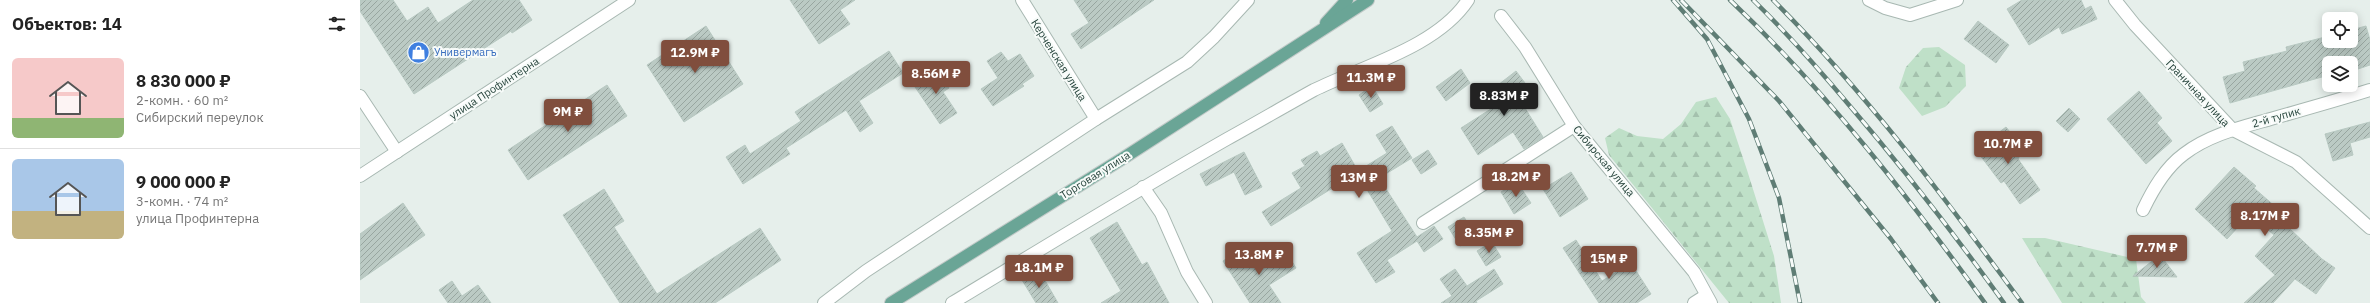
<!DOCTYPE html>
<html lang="ru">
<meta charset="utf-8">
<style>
body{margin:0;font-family:"IBM Plex Sans",sans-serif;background:#f2f2f2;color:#222;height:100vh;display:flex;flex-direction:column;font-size:15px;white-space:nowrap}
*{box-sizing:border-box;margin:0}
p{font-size:13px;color:#767676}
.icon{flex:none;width:22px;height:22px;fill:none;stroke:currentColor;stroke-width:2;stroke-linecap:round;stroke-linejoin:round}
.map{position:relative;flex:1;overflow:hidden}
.side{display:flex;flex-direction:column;background:#fff;width:360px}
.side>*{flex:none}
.fabs{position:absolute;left:1962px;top:12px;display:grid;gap:8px}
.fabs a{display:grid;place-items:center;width:36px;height:36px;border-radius:6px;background:#fff;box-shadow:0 2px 10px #0003;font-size:20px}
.price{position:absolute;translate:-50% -34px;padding:0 9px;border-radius:4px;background:#804e3d;color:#fff;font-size:13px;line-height:26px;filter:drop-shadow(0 1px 2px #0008)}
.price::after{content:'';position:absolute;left:50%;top:24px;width:12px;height:9px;margin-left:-6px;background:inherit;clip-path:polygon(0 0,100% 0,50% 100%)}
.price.on{background:#222;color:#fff}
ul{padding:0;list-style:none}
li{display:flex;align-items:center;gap:12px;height:100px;padding:0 12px}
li+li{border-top:1px solid #e0e0e0}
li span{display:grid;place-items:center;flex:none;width:112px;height:80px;border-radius:6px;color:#555}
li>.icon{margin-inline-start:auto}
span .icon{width:48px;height:48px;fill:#fffc;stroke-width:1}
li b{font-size:17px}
h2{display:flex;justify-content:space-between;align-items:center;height:48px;padding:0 12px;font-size:17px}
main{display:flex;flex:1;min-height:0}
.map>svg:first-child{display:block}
.forest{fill:url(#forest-firs)}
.building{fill:url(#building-hatch);stroke:#b8c9c2}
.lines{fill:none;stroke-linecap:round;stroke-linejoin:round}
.minor-casing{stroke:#a8b8b2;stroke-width:14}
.primary-casing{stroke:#c2cac8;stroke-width:14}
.minor{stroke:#fff;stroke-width:12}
.primary{stroke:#6aa596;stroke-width:12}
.rail-casing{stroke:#5f7d75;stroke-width:4.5}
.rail{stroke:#f7fbf9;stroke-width:3;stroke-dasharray:9;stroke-linecap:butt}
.labels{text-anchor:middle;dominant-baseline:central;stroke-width:4;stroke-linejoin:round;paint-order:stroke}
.shop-label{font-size:11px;fill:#366cbe;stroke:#f7fbf9;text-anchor:start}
.street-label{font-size:11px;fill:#24423a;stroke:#f7fbf9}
</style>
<main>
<section class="side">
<h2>Объектов: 14<svg class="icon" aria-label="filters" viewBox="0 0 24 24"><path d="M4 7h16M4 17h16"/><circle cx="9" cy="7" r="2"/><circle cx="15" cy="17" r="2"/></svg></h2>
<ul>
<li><span style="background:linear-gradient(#f6c9c9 75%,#8fb573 0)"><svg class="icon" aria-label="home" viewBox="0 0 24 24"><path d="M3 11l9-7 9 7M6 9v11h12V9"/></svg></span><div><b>8 830 000 ₽</b><p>2-комн. · 60 m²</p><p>Сибирский переулок</p></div></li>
<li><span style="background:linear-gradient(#a9c7e8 65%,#c2b280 0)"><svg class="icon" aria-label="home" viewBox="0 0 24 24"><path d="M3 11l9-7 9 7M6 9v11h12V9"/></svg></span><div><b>9 000 000 ₽</b><p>3-комн. · 74 m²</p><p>улица Профинтерна</p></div></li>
</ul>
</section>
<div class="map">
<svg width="2010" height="303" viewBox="0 0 2010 303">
<defs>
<pattern id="forest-firs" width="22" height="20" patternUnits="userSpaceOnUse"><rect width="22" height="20" fill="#bfe0c8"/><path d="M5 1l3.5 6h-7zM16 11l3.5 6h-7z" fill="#a4c1ad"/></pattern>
<pattern id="building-hatch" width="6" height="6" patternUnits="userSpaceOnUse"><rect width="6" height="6" fill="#bbcac4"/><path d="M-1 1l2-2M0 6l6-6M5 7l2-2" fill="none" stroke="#98a6a0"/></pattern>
</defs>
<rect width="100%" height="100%" fill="#e6efeb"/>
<g class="forest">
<path d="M1579,47L1605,65L1606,86L1585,107L1562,116L1539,88L1546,67L1563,48Z"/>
<path d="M1356,97L1370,119L1387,170L1414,256L1421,303H1369L1249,155L1245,138L1259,128L1277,136L1303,139L1321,124L1336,102Z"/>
<path d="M1662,238H1685L1776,259L1781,297L1786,303H1702Z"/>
</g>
<g class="building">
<path d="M0,0H33L47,21L68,7L78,23L113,0H159L172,20L152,33L151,31L54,94L0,11Z"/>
<path d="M430,0H495L480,10L490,24L459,44Z"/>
<path d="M714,0H794L721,49L711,34L729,23Z"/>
<path d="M1662,0H1721L1725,9L1731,6L1737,19L1702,34L1699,27L1669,45L1647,9Z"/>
<path d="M1618,21L1649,45L1636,63L1604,39Z"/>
<path d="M346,26L383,84L324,122L287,65Z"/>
<path d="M2006,26L2010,40V65L1998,69L1996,63H1969V75L1870,103L1863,77L1885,71L1883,62L1927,51L1926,47L1969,36V41H1991V30Z"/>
<path d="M529,51L543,73L499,101L513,123L500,132L486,110L426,148L430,154L383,184L366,157L385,145L390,154L441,121L435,112Z"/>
<path d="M641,52L648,61L660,54L674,76L662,84L664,86L633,106L621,89L638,78L627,61Z"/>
<path d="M577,68L589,88L583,92L597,113L580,124L553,84Z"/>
<path d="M1101,69L1110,83L1086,101L1076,87Z"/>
<path d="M1156,71L1171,91L1160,100L1183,137L1164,149L1153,132L1118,155L1101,128L1134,107L1125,95Z"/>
<path d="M247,85L267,116L168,180L148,150Z"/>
<path d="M1012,86L1023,104L1010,112L999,95Z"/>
<path d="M1779,91L1802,118L1797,123L1812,141L1786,164L1747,119Z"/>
<path d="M1709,108L1720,119L1708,132L1696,121Z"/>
<path d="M2010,122V137L1990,143L1993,155L1973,161L1965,134Z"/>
<path d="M1032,126L1052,158L1019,178L1057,237L1074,226L1083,239L1064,252L1057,241L1027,260L1035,272L1016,283L997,253L1032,231L997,173L911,226L902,212L941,188L932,173L945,166L941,160L957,151L960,156L982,143L998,171L1027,153L1016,135Z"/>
<path d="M1646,127L1660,145L1654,150L1659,157L1658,159L1680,190L1660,204L1644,181L1641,183L1616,150Z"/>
<path d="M1068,150L1077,164L1061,174L1052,160Z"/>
<path d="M884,152L902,187L885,195L874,172L846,186L840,174Z"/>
<path d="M1874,167L1896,186L1894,188L1918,209L1914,214L1962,259L1975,268L1956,294L1935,279L1913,303H1884L1915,275L1895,256L1914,235L1890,214L1867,239L1835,209Z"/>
<path d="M1211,172L1228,199L1200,217L1183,189Z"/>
<path d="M1157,182L1171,203L1154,214L1141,192Z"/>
<path d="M244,189L264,221L254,227L297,294L400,228L421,260L355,303H260L203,215Z"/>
<path d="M43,203L65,235L0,280V234Z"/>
<path d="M1104,217L1116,236L1100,246L1088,227Z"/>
<path d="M757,222L782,265L787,262L809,303H741L761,291L730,238Z"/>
<path d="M1216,240L1242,281L1271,263L1291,294L1277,303H1239L1203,248Z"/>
<path d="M1132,242L1141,257L1126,266L1117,251Z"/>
<path d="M882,249L895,269L925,250L936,268L909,285L921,303H890L863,261Z"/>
<path d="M1800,255L1817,277L1773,276Z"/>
<path d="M1095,269L1107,286L1134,269L1143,284L1116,301L1117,303H1081L1092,296L1080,279Z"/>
<path d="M679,270L698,303H676L662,280Z"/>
<path d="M92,281L102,296L118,285L131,303H88L79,290Z"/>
</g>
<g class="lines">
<defs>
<g id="minor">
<path d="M662,0L736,119"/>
<path d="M1509,0L1525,8L1550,15L1597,0"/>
<path d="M1755,0L1775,25L1873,130L1936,162L2010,228"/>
<path d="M1141,16L1165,47L1214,126L1334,272L1351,303"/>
<path d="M0,96L37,152"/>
<path d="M0,176L269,0"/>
<path d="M783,187L801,213L827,272L846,303"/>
<path d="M1783,210C1793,189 1805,168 1824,154C1850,134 1883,127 1914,118C1946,109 1978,100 2010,90"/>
<path d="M1063,223L1214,126"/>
<path d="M464,303L506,271L736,119L827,62L854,37L888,0"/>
<path d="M592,303C683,248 774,192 867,139C896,123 925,106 954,90C1003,66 1077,47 1108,0"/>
<path d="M1334,303L1345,296"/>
</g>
<g id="primary">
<path d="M966,23L987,0"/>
<path d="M531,303L765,157L1008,0"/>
</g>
</defs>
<use href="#minor" class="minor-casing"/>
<use href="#primary" class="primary-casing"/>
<use href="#minor" class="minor"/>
<use href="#primary" class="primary"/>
<defs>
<g id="rail">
<path d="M1313,0L1347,39L1389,119L1419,198L1440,303"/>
<path d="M1321,0L1419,101L1531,239L1578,303"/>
<path d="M1370,0C1466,91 1548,196 1625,303"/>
<path d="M1393,0C1427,33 1458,68 1489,105C1544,169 1595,235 1644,303"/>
<path d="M1413,0C1505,92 1585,198 1662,303"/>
</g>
</defs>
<use href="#rail" class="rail-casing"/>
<use href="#rail" class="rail"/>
</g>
<defs>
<symbol id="shop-disc" viewBox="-11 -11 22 22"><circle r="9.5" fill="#3f7fe0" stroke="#f7fbf9"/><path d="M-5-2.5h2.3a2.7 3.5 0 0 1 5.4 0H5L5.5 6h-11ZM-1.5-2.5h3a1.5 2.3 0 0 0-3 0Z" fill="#fff"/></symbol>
</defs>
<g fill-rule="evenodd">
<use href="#shop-disc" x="46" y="40" width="25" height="25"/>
</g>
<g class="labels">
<g class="shop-label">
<text x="74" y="52">Универмагъ</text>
</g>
<g class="street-label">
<text transform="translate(699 60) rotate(58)">Керченская улица</text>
<text transform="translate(134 88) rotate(-33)">улица Профинтерна</text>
<text transform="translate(1838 93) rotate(47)">Граничная улица</text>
<text transform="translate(1916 117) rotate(-16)">2-й тупик</text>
<text transform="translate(1244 161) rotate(50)">Сибирская улица</text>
<text transform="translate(735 175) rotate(-32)">Торговая улица</text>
</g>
</g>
</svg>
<div class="fabs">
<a><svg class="icon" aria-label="locate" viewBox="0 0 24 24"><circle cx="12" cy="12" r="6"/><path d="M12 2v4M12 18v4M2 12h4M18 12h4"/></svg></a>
<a><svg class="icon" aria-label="layers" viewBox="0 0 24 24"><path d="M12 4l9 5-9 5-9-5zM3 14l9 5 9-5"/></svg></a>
</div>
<b class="price" style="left:335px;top:74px">12.9M ₽</b>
<b class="price" style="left:576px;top:95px">8.56M ₽</b>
<b class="price" style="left:1011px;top:99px">11.3M ₽</b>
<b class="price on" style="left:1144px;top:117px">8.83M ₽</b>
<b class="price" style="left:208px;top:133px">9M ₽</b>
<b class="price" style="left:1648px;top:165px">10.7M ₽</b>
<b class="price" style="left:1156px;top:198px">18.2M ₽</b>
<b class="price" style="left:999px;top:199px">13M ₽</b>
<b class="price" style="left:1905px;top:237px">8.17M ₽</b>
<b class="price" style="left:1129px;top:254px">8.35M ₽</b>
<b class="price" style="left:1797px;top:269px">7.7M ₽</b>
<b class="price" style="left:899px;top:276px">13.8M ₽</b>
<b class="price" style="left:1249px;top:280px">15M ₽</b>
<b class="price" style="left:679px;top:289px">18.1M ₽</b>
</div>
</main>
